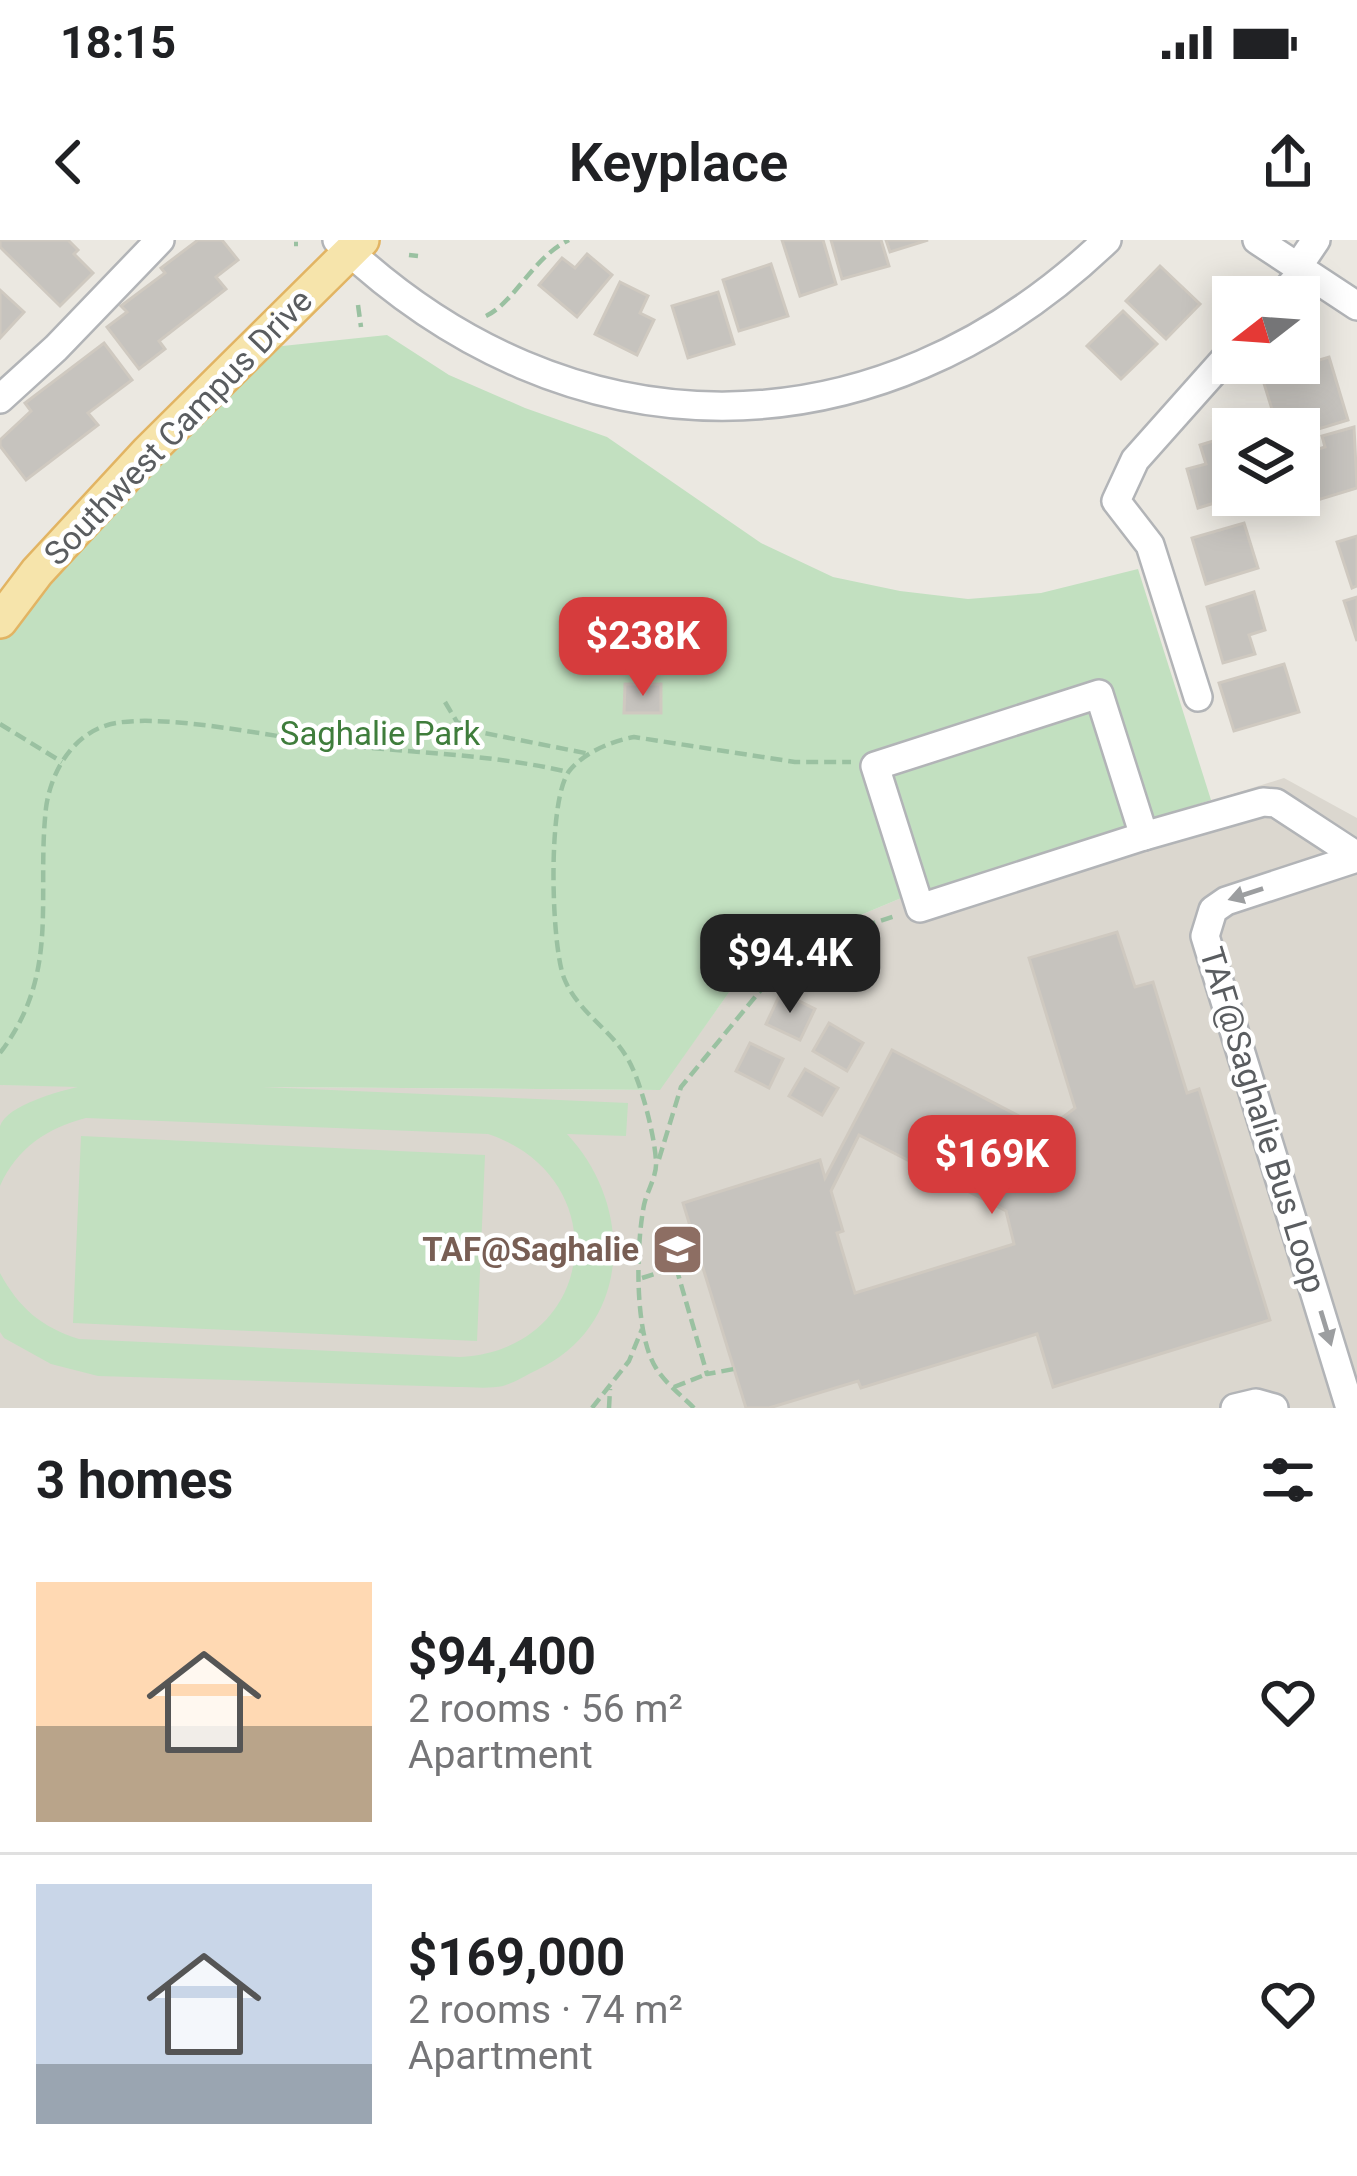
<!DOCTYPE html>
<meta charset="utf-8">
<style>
body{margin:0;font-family:Roboto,sans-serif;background:#f2f2f2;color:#202124;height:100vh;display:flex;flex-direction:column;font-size:45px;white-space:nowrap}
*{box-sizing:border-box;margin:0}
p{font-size:39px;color:#757577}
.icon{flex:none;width:66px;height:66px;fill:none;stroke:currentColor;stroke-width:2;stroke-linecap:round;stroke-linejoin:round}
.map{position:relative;height:1168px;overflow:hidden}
.panel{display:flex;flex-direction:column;background:#fff;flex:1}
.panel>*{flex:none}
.needle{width:78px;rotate:253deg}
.buttons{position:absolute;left:1212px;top:36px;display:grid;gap:24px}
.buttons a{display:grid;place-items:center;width:108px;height:108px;border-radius:0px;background:#fff;box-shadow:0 6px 30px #0003;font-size:60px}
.price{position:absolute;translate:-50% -102px;padding:0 27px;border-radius:24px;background:#d63c3d;color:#fff;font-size:39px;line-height:78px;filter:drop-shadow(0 3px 6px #0008)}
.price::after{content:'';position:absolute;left:50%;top:72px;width:36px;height:27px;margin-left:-18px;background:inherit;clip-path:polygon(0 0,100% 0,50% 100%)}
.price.on{background:#222;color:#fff}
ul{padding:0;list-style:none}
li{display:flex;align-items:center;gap:36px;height:300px;padding:0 36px}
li+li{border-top:3px solid #e0e0e0}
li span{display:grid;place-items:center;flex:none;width:336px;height:240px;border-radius:0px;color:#555}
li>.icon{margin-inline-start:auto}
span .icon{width:144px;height:144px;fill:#fffc;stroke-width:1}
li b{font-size:51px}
h2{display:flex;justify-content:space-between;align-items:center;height:144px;padding:0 36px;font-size:51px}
.status{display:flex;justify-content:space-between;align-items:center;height:84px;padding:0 60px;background:#fff;direction:ltr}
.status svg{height:33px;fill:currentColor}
header{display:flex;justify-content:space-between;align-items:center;height:156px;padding:0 36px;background:#fff;font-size:54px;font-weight:600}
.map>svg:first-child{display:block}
.education{fill:#dbd7cf}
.green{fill:#c2e0c0}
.building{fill:#c6c3be;stroke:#cfc9c0;stroke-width:3;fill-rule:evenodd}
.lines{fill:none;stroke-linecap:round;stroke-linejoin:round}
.minor-casing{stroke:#b2b4b7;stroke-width:32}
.major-casing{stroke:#e2b463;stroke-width:38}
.path{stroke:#9ac1a1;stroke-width:4.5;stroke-dasharray:12 6;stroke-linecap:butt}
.minor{stroke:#fff;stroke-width:27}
.major{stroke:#f6e4ab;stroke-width:33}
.oneway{fill:#9c9ea0}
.labels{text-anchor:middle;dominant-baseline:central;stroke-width:9;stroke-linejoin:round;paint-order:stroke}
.street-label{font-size:33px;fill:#5a5d60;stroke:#fff}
.park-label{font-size:33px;fill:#3f7d3c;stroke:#fff}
.education-label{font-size:33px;font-weight:bold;fill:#785e54;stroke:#fff;text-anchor:end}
</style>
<div class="status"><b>18:15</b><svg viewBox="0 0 49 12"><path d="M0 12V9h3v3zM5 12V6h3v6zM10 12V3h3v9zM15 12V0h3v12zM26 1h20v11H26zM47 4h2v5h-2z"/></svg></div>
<header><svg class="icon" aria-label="back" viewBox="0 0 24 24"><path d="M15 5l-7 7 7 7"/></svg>Keyplace<svg class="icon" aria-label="share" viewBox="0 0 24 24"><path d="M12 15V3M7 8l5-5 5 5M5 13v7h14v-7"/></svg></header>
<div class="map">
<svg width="1357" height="1168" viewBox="0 0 1357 1168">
<rect width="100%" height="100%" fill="#ebe8e1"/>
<path class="education" d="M1284,538L1357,578V1168H0V845L659,850L730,751L760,723L789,705L899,659Z"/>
<g class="green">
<path d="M387,95L449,135L525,168L607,197L761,303L833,337L900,351L968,359L1041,353L1138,329L1211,560L899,659L789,705L760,723L730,751L660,850L262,847L628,863L626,896L567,894C634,965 633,1085 537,1130C526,1135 514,1143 503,1146C489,1149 471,1147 456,1147L98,1136L51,1124L4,1098L0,1092V1033C19,1068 41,1087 79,1099L460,1117C597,1110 618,938 488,894L86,878C47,888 17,908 0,946C0,929 0,902 0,886C7,865 60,851 78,847L0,845V381L254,109Z"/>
<path d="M81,896L485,915L477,1101L73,1083Z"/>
</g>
<g class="building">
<path d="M0,0H68L78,10L74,14L93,33L60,66L0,7Z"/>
<path d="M198,0H222L238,20L216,37L226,49L159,101L165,109L139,129L107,87L127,72L121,66L165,33L161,28Z"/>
<path d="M782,0H823L836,44L800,56Z"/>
<path d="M831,0H881L889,26L842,39Z"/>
<path d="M886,0H928L890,12Z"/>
<path d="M587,14L612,35L577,77L539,45L562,18L575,28Z"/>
<path d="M771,24L788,76L739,91L723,40Z"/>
<path d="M1160,26L1200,64L1166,99L1126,61Z"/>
<path d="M620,42L648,56L640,73L654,80L637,115L595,94Z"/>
<path d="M0,50L24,72L0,98Z"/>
<path d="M718,52L734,104L688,118L672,66Z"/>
<path d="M1123,71L1157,104L1121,139L1087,106Z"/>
<path d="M104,103L132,140L88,173L98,185L26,240L0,206V200L31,171L25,163Z"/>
<path d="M1329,117L1348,180L1312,191L1308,180L1278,189L1262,137Z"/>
<path d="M1354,187L1357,248L1308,263L1299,234V215L1325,207L1322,196Z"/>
<path d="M1233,195V255H1241L1198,268L1187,229L1206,224L1200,205Z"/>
<path d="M1244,283L1258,328L1206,344L1192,298Z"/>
<path d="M1357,296V346L1352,348L1337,302Z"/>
<path d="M1254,352L1265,390L1249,395L1255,414L1223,423L1207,367Z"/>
<path d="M1357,357V401L1344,361Z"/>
<path d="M1284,424L1299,472L1234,491L1219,443Z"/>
<path d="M625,444H661V473H624Z"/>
<path d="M1117,692L1135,747L1153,742L1187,853L1199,849L1270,1080L1053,1147L1037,1094L861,1148L858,1141L769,1168H746L683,963L820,920L825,938L892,810L1046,890L1075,868L1029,718ZM859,895L1006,971L1014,1004L855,1053L837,993L843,991L831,951Z"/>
<path d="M781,752L815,769L800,800L766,784Z"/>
<path d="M829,783L863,803L847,831L813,811Z"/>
<path d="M750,803L783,819L769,848L736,831Z"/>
<path d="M805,829L838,848L822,875L789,856Z"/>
</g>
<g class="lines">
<defs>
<g id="minor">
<path d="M337,0C569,222 876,221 1107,0"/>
<path d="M1257,0L1357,66"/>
<path d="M1297,28L1316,0"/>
<path d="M1280,57L1303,32"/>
<path d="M0,159L56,108L160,0"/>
<path d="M1099,454L1144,596L920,668L875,526Z"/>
<path d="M1198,457L1150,305L1116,261L1135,220L1233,110"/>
<path d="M1144,596L1263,562L1276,563L1357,616"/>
<path d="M1235,1168L1256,1163L1274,1168"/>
<path d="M1350,1168L1205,696L1213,670L1226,661L1357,618"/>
</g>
<path id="major" d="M0,381L37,332L148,212L362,0"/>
</defs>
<use href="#minor" class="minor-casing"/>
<use href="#major" class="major-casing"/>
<g class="path">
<path d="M294,4H298"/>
<path d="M409,15L418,16"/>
<path d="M358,65L361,87"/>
<path d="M486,76C515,62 533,17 569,0"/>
<path d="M445,462L457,482L484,493L590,514"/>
<path d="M0,484L62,522"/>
<path d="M0,813C61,733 36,659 46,568C51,530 75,490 116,483C167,474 269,496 324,503C405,513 488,513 568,532"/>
<path d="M659,919L681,847L774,734L840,694L898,675"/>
<path d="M676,1027L707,1134L734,1129"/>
<path d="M642,1038L700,1020"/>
<path d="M674,1147L707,1134"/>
<path d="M592,1168L629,1121L642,1089"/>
<path d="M609,1168L610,1149"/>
<path d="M694,1168C682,1156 665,1143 656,1128C634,1093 636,1006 644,965C647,951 657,936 656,922C655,896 640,837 626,816C608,787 577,771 564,738C551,704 547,557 570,530C585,512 612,501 634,497L795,522H851"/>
</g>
<use href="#minor" class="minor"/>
<use href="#major" class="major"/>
</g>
<defs><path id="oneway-solid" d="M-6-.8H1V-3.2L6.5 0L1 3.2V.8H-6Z" transform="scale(3)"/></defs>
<g class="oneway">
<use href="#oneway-solid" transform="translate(1246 654) rotate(162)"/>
<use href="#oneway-solid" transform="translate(1326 1088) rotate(73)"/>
</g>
<defs>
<symbol id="school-square" viewBox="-11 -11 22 22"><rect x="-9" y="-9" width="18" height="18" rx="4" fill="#8d6e63" stroke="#fff"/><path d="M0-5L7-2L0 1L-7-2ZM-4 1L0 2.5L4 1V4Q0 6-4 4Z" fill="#fff"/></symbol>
</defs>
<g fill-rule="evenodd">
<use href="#school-square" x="648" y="980" width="59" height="59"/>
</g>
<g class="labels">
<g class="street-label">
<text transform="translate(178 187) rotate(-46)">Southwest Campus Drive</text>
<text transform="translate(1263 880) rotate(73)">TAF@Saghalie Bus Loop</text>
</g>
<g class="park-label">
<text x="380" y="493">Saghalie Park</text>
</g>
<g class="education-label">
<text x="639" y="1009">TAF@Saghalie</text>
</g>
</g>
</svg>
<div class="buttons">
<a><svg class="needle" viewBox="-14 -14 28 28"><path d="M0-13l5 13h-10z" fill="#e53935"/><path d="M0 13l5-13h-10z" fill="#757577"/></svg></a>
<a><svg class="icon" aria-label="layers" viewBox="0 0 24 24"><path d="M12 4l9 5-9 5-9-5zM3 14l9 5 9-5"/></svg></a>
</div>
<b class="price" style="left:643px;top:459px">$238K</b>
<b class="price on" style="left:790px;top:776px">$94.4K</b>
<b class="price" style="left:992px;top:977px">$169K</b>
</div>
<section class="panel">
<h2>3 homes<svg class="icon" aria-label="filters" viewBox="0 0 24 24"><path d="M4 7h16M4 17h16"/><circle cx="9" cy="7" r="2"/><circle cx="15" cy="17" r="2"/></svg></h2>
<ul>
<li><span style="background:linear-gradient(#ffd9b3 60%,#b9a48a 0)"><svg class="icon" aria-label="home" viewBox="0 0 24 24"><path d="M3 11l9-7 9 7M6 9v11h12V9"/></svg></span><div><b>$94,400</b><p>2 rooms · 56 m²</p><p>Apartment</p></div><svg class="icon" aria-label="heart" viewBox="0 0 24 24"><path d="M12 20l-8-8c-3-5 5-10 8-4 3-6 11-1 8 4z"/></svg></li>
<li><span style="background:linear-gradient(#c9d6e8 75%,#9aa5b1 0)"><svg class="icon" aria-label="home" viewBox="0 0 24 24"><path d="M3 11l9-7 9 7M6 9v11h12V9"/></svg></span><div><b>$169,000</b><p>2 rooms · 74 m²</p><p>Apartment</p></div><svg class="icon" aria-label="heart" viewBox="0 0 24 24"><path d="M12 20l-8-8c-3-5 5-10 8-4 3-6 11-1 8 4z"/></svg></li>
</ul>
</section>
